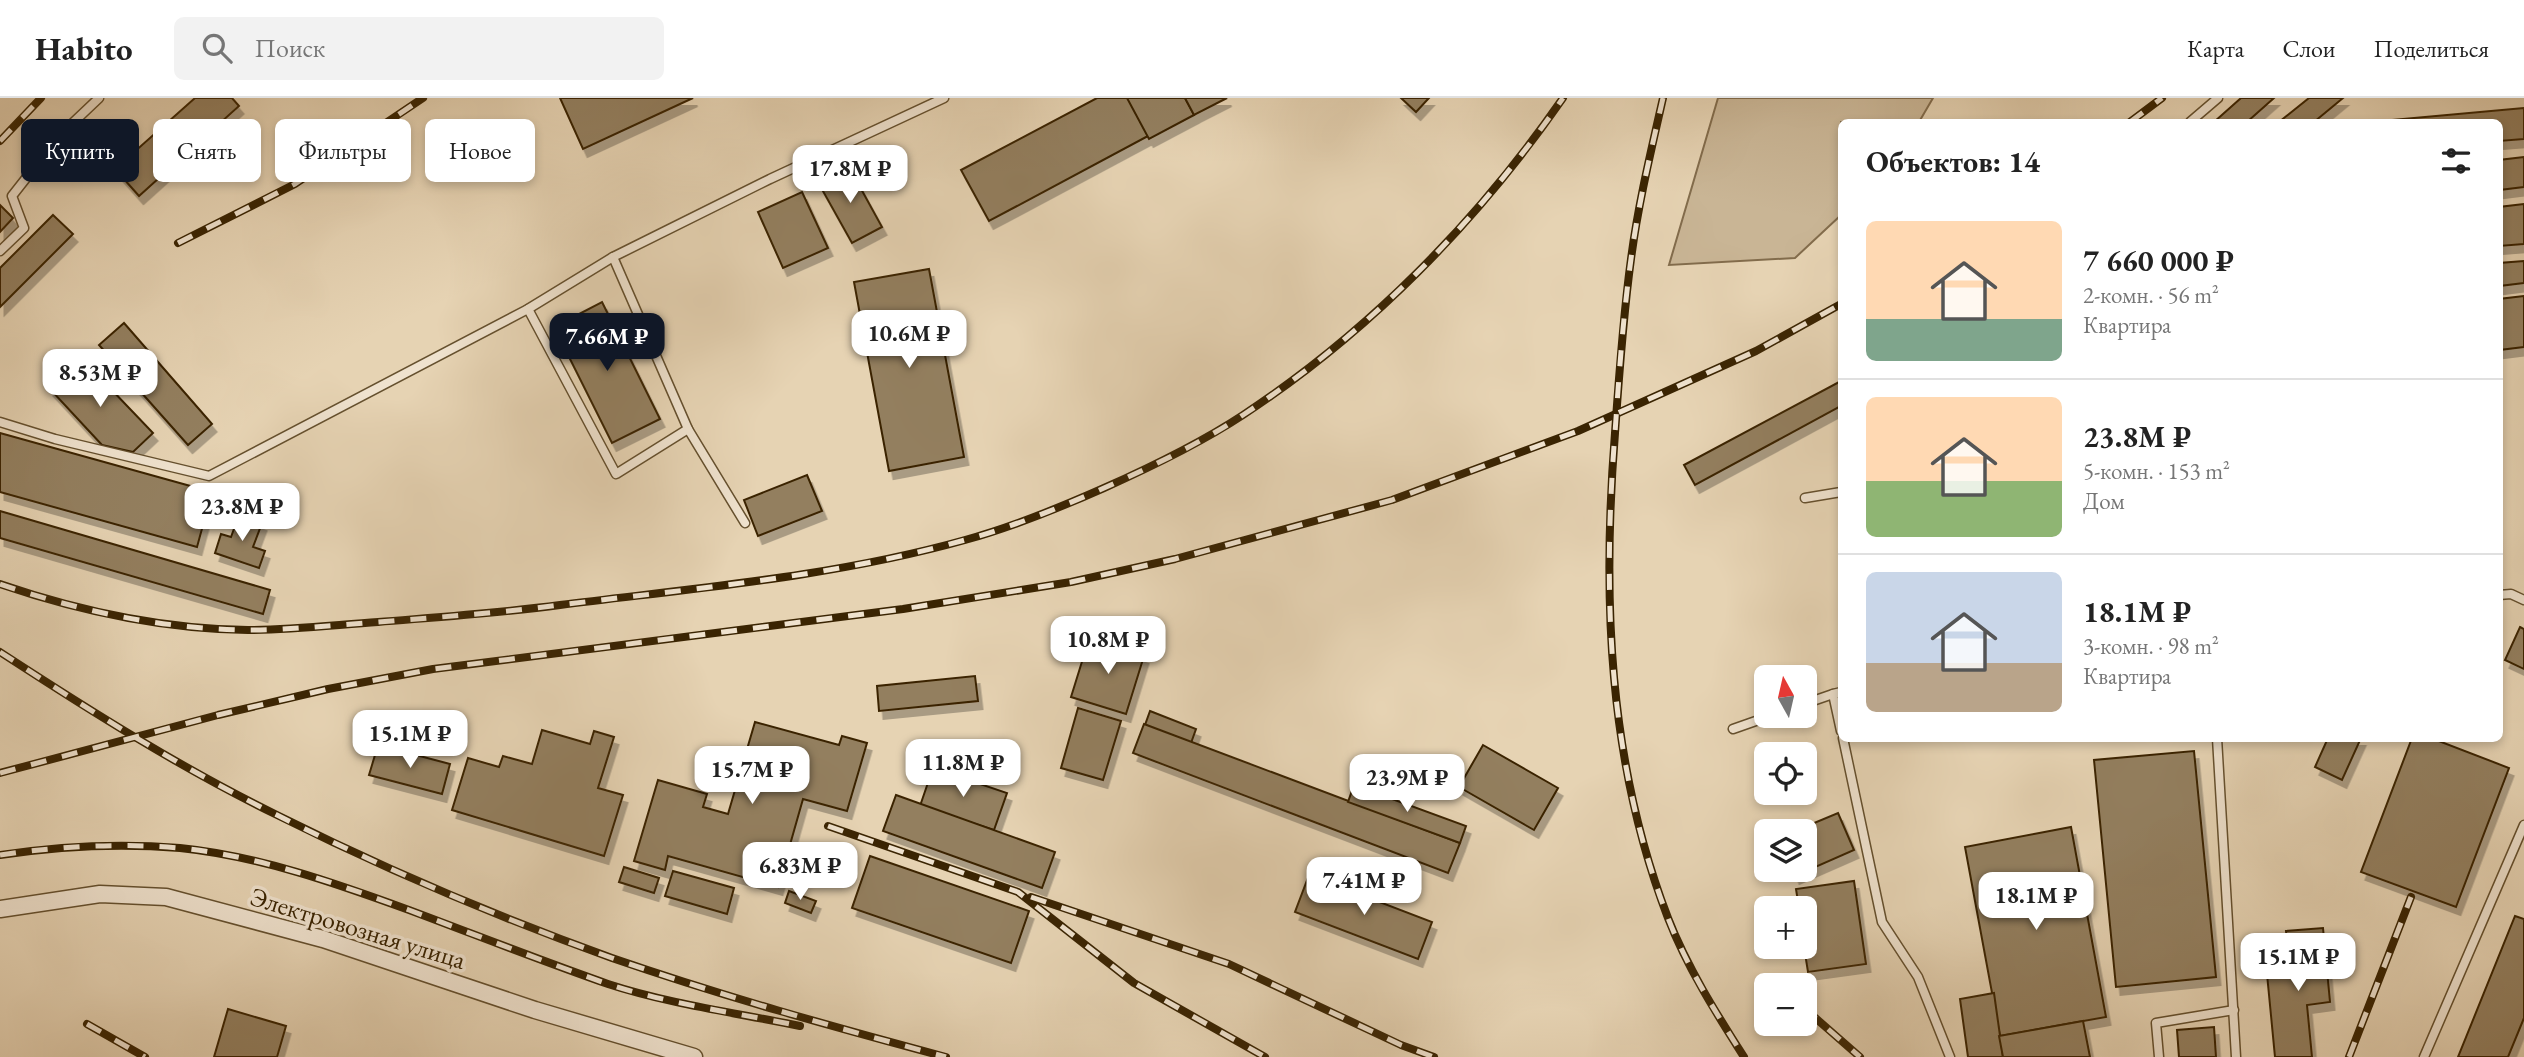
<!DOCTYPE html>
<html lang="ru">
<meta charset="utf-8">
<style>
body{margin:0;font-family:"EB Garamond",serif;background:#f2f2f2;color:#222;height:100vh;display:flex;flex-direction:column;font-size:26px;white-space:nowrap}
*{box-sizing:border-box;margin:0}
p{font-size:23px;color:#767676}
.icon{flex:none;width:38px;height:38px;fill:none;stroke:currentColor;stroke-width:2;stroke-linecap:round;stroke-linejoin:round}
.map{position:relative;flex:1;overflow:hidden}
.details{position:absolute;left:1838px;top:21px;width:665px;height:623px;display:flex;flex-direction:column;background:#fff;border-radius:10px;box-shadow:0 4px 10px #0003}
.details>*{flex:none}
.top-card{position:absolute;left:21px;top:21px;width:665px;height:63px;display:flex;gap:14px}
.needle{width:46px;rotate:352deg}
.tools{position:absolute;left:1754px;top:567px;display:grid;gap:14px}
.tools a{display:grid;place-items:center;width:63px;height:63px;border-radius:10px;background:#fff;box-shadow:0 4px 10px #0003;font-size:35px}
.price{position:absolute;translate:-50% -60px;padding:0 16px;border-radius:14px;background:#fff;color:#222;font-size:23px;line-height:46px;filter:drop-shadow(0 2px 4px #0008)}
.price::after{content:'';position:absolute;left:50%;top:42px;width:21px;height:16px;margin-left:-10px;background:inherit;clip-path:polygon(0 0,100% 0,50% 100%)}
.price.selected{background:#111827;color:#fff}
ul{padding:0;list-style:none}
li{display:flex;align-items:center;gap:21px;height:175px;padding:0 28px}
li+li{border-top:2px solid #e0e0e0}
li span{display:grid;place-items:center;flex:none;width:196px;height:140px;border-radius:10px;color:#555}
li>.icon{margin-inline-start:auto}
span .icon{width:84px;height:84px;fill:#fffc;stroke-width:1}
li b{font-size:30px}
h2{display:flex;justify-content:space-between;align-items:center;height:84px;padding:0 28px;font-size:30px}
.pill{padding:0 24px;border-radius:10px;background:#fff;box-shadow:0 4px 10px #0003;font-size:24px;line-height:63px}
.pill.selected{background:#111827;color:#fff}
header{display:flex;align-items:center;gap:42px;box-sizing:border-box;height:98px;padding:0 35px;background:#fff;border-bottom:2px solid #e0e0e0}
header strong{font-size:33px}
nav{display:flex;gap:38px;margin-inline-start:auto;font-size:24px}
.search{width:490px;height:63px;background:#f2f2f2;display:flex;align-items:center;gap:18px;box-sizing:border-box;padding:0 24px;border-radius:10px;color:#767676;font-size:26px}
.map>svg:first-child{display:block}
.green{fill:#c9b595;stroke:#826c4c;stroke-width:2}
.building{fill:#937f5e;stroke:#3a2402;stroke-width:2;filter:url(#shadow)}
.lines{fill:none;stroke-linecap:round;stroke-linejoin:round}
.service-casing{stroke:#65502e;stroke-width:11}
.minor-casing{stroke:#65502e;stroke-width:19}
.service{stroke:#efe2ce;stroke-width:8}
.minor{stroke:#efe2ce;stroke-width:16}
.rail-casing{stroke:#3a2402;stroke-width:8}
.rail{stroke:#efe2ce;stroke-width:5;stroke-dasharray:16;stroke-linecap:butt}
.labels{text-anchor:middle;dominant-baseline:central;stroke-width:7;stroke-linejoin:round;paint-order:stroke}
.street-label{font-size:26px;fill:#3a2402;stroke:#efe2ce}
</style>
<header>
<strong>Habito</strong>
<div class="search"><svg class="icon" aria-label="search" viewBox="0 0 24 24"><circle cx="10" cy="10" r="6"/><path d="M15 15l6 6"/></svg>Поиск</div>
<nav><a>Карта</a><a>Слои</a><a>Поделиться</a></nav>
</header>
<div class="map">
<svg width="2524" height="959" viewBox="0 0 2524 959">
<defs>
<filter id="shadow"><feDropShadow dx="4.5" dy="8" stdDeviation="0" flood-color="#0004"/></filter>
</defs>
<rect width="100%" height="100%" fill="#e6d3b3"/>
<filter id="stains"><feTurbulence type="fractalNoise" baseFrequency=".00286" numOctaves="4"/><feColorMatrix values="0 0 0 0 .2 0 0 0 0 .09 0 0 0 0 .02 0 0 0 .5 -.17"/></filter>
<radialGradient id="worn" r=".72"><stop offset=".6" stop-color="#630" stop-opacity="0"/><stop offset="1" stop-color="#630" stop-opacity=".3"/></radialGradient>
<path class="green" d="M1718,0H1933L1919,24H1841V117L1795,160L1669,167Z"/>
<g class="building">
<path d="M195,0H232L239,8L139,98L115,71Z"/>
<path d="M560,0H693L583,51Z"/>
<path d="M1097,0H1128L1148,38L989,123L961,72Z"/>
<path d="M1127,0H1185L1194,17L1149,41Z"/>
<path d="M1185,0H1227L1194,17Z"/>
<path d="M1401,0H1429L1416,14Z"/>
<path d="M2241,0H2274L2247,24H2214Z"/>
<path d="M2309,0H2343L2314,24H2279Z"/>
<path d="M2524,10V41L2499,43V24H2370Z"/>
<path d="M2524,59V89L2499,92V62Z"/>
<path d="M849,69L882,129L852,145L819,86Z"/>
<path d="M802,94L828,150L783,170L758,114Z"/>
<path d="M2524,106V146L2499,148V109Z"/>
<path d="M0,107L13,120L0,134Z"/>
<path d="M53,117L73,136L0,209V170Z"/>
<path d="M2524,163V185L2499,188V165Z"/>
<path d="M929,171L964,359L889,373L854,184Z"/>
<path d="M2524,198V249L2499,252V201Z"/>
<path d="M602,204L660,321L612,345L554,229Z"/>
<path d="M124,225L212,326L188,347L99,247Z"/>
<path d="M69,265L78,272L86,265L153,335L133,354L102,347L49,290Z"/>
<path d="M1841,283V308L1695,387L1684,367Z"/>
<path d="M0,335L212,394L197,449L0,394Z"/>
<path d="M807,377L822,413L758,438L744,402Z"/>
<path d="M0,413L270,492L263,516L0,440Z"/>
<path d="M239,417L262,425L253,449L265,453L259,470L215,455L221,436L231,439Z"/>
<path d="M2520,529L2524,531V571L2505,562Z"/>
<path d="M1089,541L1144,558L1126,616L1071,599Z"/>
<path d="M975,578L978,603L879,613L877,588Z"/>
<path d="M1078,610L1121,623L1103,682L1061,670Z"/>
<path d="M1150,613L1196,631L1191,645L1145,627Z"/>
<path d="M755,624L839,647L842,638L867,645L847,713L803,701L778,789L668,758L665,772L634,763L658,682L707,696L703,709L728,716Z"/>
<path d="M1144,626L1460,745L1448,775L1133,655Z"/>
<path d="M542,632L590,646L594,633L614,639L598,690L623,697L604,758L452,712L468,660L499,669L503,658L532,666Z"/>
<path d="M2328,640H2361L2342,682L2315,669Z"/>
<path d="M2412,640H2431L2509,670L2456,809L2361,774Z"/>
<path d="M378,647L450,666L442,696L369,677Z"/>
<path d="M1483,647L1558,690L1534,732L1459,689Z"/>
<path d="M2194,653L2216,879L2116,889L2094,662Z"/>
<path d="M933,670L1007,695L994,732L920,708Z"/>
<path d="M1354,687L1466,728L1460,745L1348,704Z"/>
<path d="M896,697L1055,754L1042,790L883,733Z"/>
<path d="M1838,715L1854,752L1795,778L1793,772H1804V733H1795Z"/>
<path d="M2071,729L2106,919L2000,938L1965,749Z"/>
<path d="M870,758L1029,813L1011,865L852,810Z"/>
<path d="M624,769L659,780L654,795L619,784Z"/>
<path d="M673,773L734,790L727,816L665,798Z"/>
<path d="M1309,777L1432,824L1418,861L1295,814Z"/>
<path d="M1854,783L1866,866L1808,874L1804,849V810H1799L1796,791Z"/>
<path d="M789,793L816,803L811,815L785,805Z"/>
<path d="M2515,818L2524,821V920L2508,959H2458Z"/>
<path d="M2323,830L2330,904L2307,907L2312,959H2275L2267,876L2290,874L2286,833Z"/>
<path d="M1994,895L2003,959H1968L1960,901Z"/>
<path d="M228,911L286,928L277,959H214Z"/>
<path d="M2083,923L2090,959H2003L1999,938Z"/>
<path d="M2214,929L2216,959H2179L2177,932Z"/>
</g>
<g class="lines">
<defs>
<g id="service">
<path d="M2190,24L2218,0"/>
<path d="M0,153L24,130L12,98L60,37L99,0"/>
<path d="M613,159L688,331L745,425"/>
<path d="M528,211L616,376L688,331"/>
<path d="M0,324L55,341L209,378L528,211L613,159L770,81L944,0"/>
<path d="M1805,400L1841,394"/>
<path d="M2499,497L2511,496L2524,502"/>
<path d="M1841,594L1833,596L1841,633"/>
<path d="M1804,606L1833,596"/>
<path d="M1733,631L1770,618"/>
<path d="M1843,640L1882,824L1918,879L1950,959"/>
<path d="M2217,640L2236,959"/>
<path d="M2159,959L2156,925L2234,912"/>
<path d="M2424,959L2524,727"/>
</g>
<path id="minor" d="M0,811L100,796L166,799L323,841L535,912L694,959"/>
</defs>
<use href="#service" class="service-casing"/>
<use href="#minor" class="minor-casing"/>
<use href="#service" class="service"/>
<use href="#minor" class="minor"/>
<defs>
<g id="rail">
<path d="M1663,0C1651,53 1638,107 1631,161C1623,219 1619,277 1615,335C1602,499 1608,664 1668,820C1687,869 1716,915 1744,959"/>
<path d="M2130,24L2162,0"/>
<path d="M0,43L41,0"/>
<path d="M178,145L295,86L423,0"/>
<path d="M0,486C79,513 163,531 248,532C291,532 334,527 378,524C439,519 500,515 560,507C695,490 833,479 965,442C1012,429 1059,410 1104,390C1151,369 1199,346 1243,317C1369,234 1477,124 1563,0"/>
<path d="M0,554C89,612 181,670 277,717C385,771 498,819 612,860C722,898 834,929 946,959"/>
<path d="M0,675L218,617L328,591L433,571L903,511L1071,484L1175,461L1392,402L1578,333L1756,253L1841,206"/>
<path d="M828,728L1018,794L1134,885L1265,959"/>
<path d="M0,757C60,748 119,745 180,750C259,758 335,785 409,812C476,837 542,863 608,886C669,906 737,915 800,928"/>
<path d="M1031,799L1229,866L1401,947L1434,959"/>
<path d="M1804,910L1860,959"/>
<path d="M87,926L145,959"/>
<path d="M2349,959L2411,799"/>
</g>
</defs>
<use href="#rail" class="rail-casing"/>
<use href="#rail" class="rail"/>
</g>
<g class="labels">
<g class="street-label">
<text transform="translate(358 830) rotate(17)">Электровозная улица</text>
</g>
</g>
<rect width="100%" height="100%" filter="url(#stains)"/>
<rect width="100%" height="100%" fill="url(#worn)"/>
</svg>
<div class="tools">
<a><svg class="needle" viewBox="-14 -14 28 28"><path d="M0-13l5 13h-10z" fill="#e53935"/><path d="M0 13l5-13h-10z" fill="#767676"/></svg></a>
<a><svg class="icon" aria-label="locate" viewBox="0 0 24 24"><circle cx="12" cy="12" r="6"/><path d="M12 2v4M12 18v4M2 12h4M18 12h4"/></svg></a>
<a><svg class="icon" aria-label="layers" viewBox="0 0 24 24"><path d="M12 4l9 5-9 5-9-5zM3 14l9 5 9-5"/></svg></a>
<a>+</a>
<a>−</a>
</div>
<b class="price" style="left:850px;top:107px">17.8M ₽</b>
<b class="price" style="left:909px;top:272px">10.6M ₽</b>
<b class="price selected" style="left:607px;top:275px">7.66M ₽</b>
<b class="price" style="left:100px;top:311px">8.53M ₽</b>
<b class="price" style="left:242px;top:445px">23.8M ₽</b>
<b class="price" style="left:1108px;top:578px">10.8M ₽</b>
<b class="price" style="left:410px;top:672px">15.1M ₽</b>
<b class="price" style="left:963px;top:701px">11.8M ₽</b>
<b class="price" style="left:752px;top:708px">15.7M ₽</b>
<b class="price" style="left:1407px;top:716px">23.9M ₽</b>
<b class="price" style="left:800px;top:804px">6.83M ₽</b>
<b class="price" style="left:1364px;top:819px">7.41M ₽</b>
<b class="price" style="left:2036px;top:834px">18.1M ₽</b>
<b class="price" style="left:2298px;top:895px">15.1M ₽</b>
<div class="top-card">
<a class="pill selected">Купить</a>
<a class="pill">Снять</a>
<a class="pill">Фильтры</a>
<a class="pill">Новое</a>
</div>
<section class="details">
<h2>Объектов: 14<svg class="icon" aria-label="filters" viewBox="0 0 24 24"><path d="M4 7h16M4 17h16"/><circle cx="9" cy="7" r="2"/><circle cx="15" cy="17" r="2"/></svg></h2>
<ul>
<li><span style="background:linear-gradient(#ffd9b3 70%,#7fa58c 0)"><svg class="icon" aria-label="home" viewBox="0 0 24 24"><path d="M3 11l9-7 9 7M6 9v11h12V9"/></svg></span><div><b>7 660 000 ₽</b><p>2-комн. · 56 m²</p><p>Квартира</p></div></li>
<li><span style="background:linear-gradient(#ffd9b3 60%,#8fb573 0)"><svg class="icon" aria-label="home" viewBox="0 0 24 24"><path d="M3 11l9-7 9 7M6 9v11h12V9"/></svg></span><div><b>23.8M ₽</b><p>5-комн. · 153 m²</p><p>Дом</p></div></li>
<li><span style="background:linear-gradient(#c9d6e8 65%,#b9a48a 0)"><svg class="icon" aria-label="home" viewBox="0 0 24 24"><path d="M3 11l9-7 9 7M6 9v11h12V9"/></svg></span><div><b>18.1M ₽</b><p>3-комн. · 98 m²</p><p>Квартира</p></div></li>
</ul>
</section>
</div>
